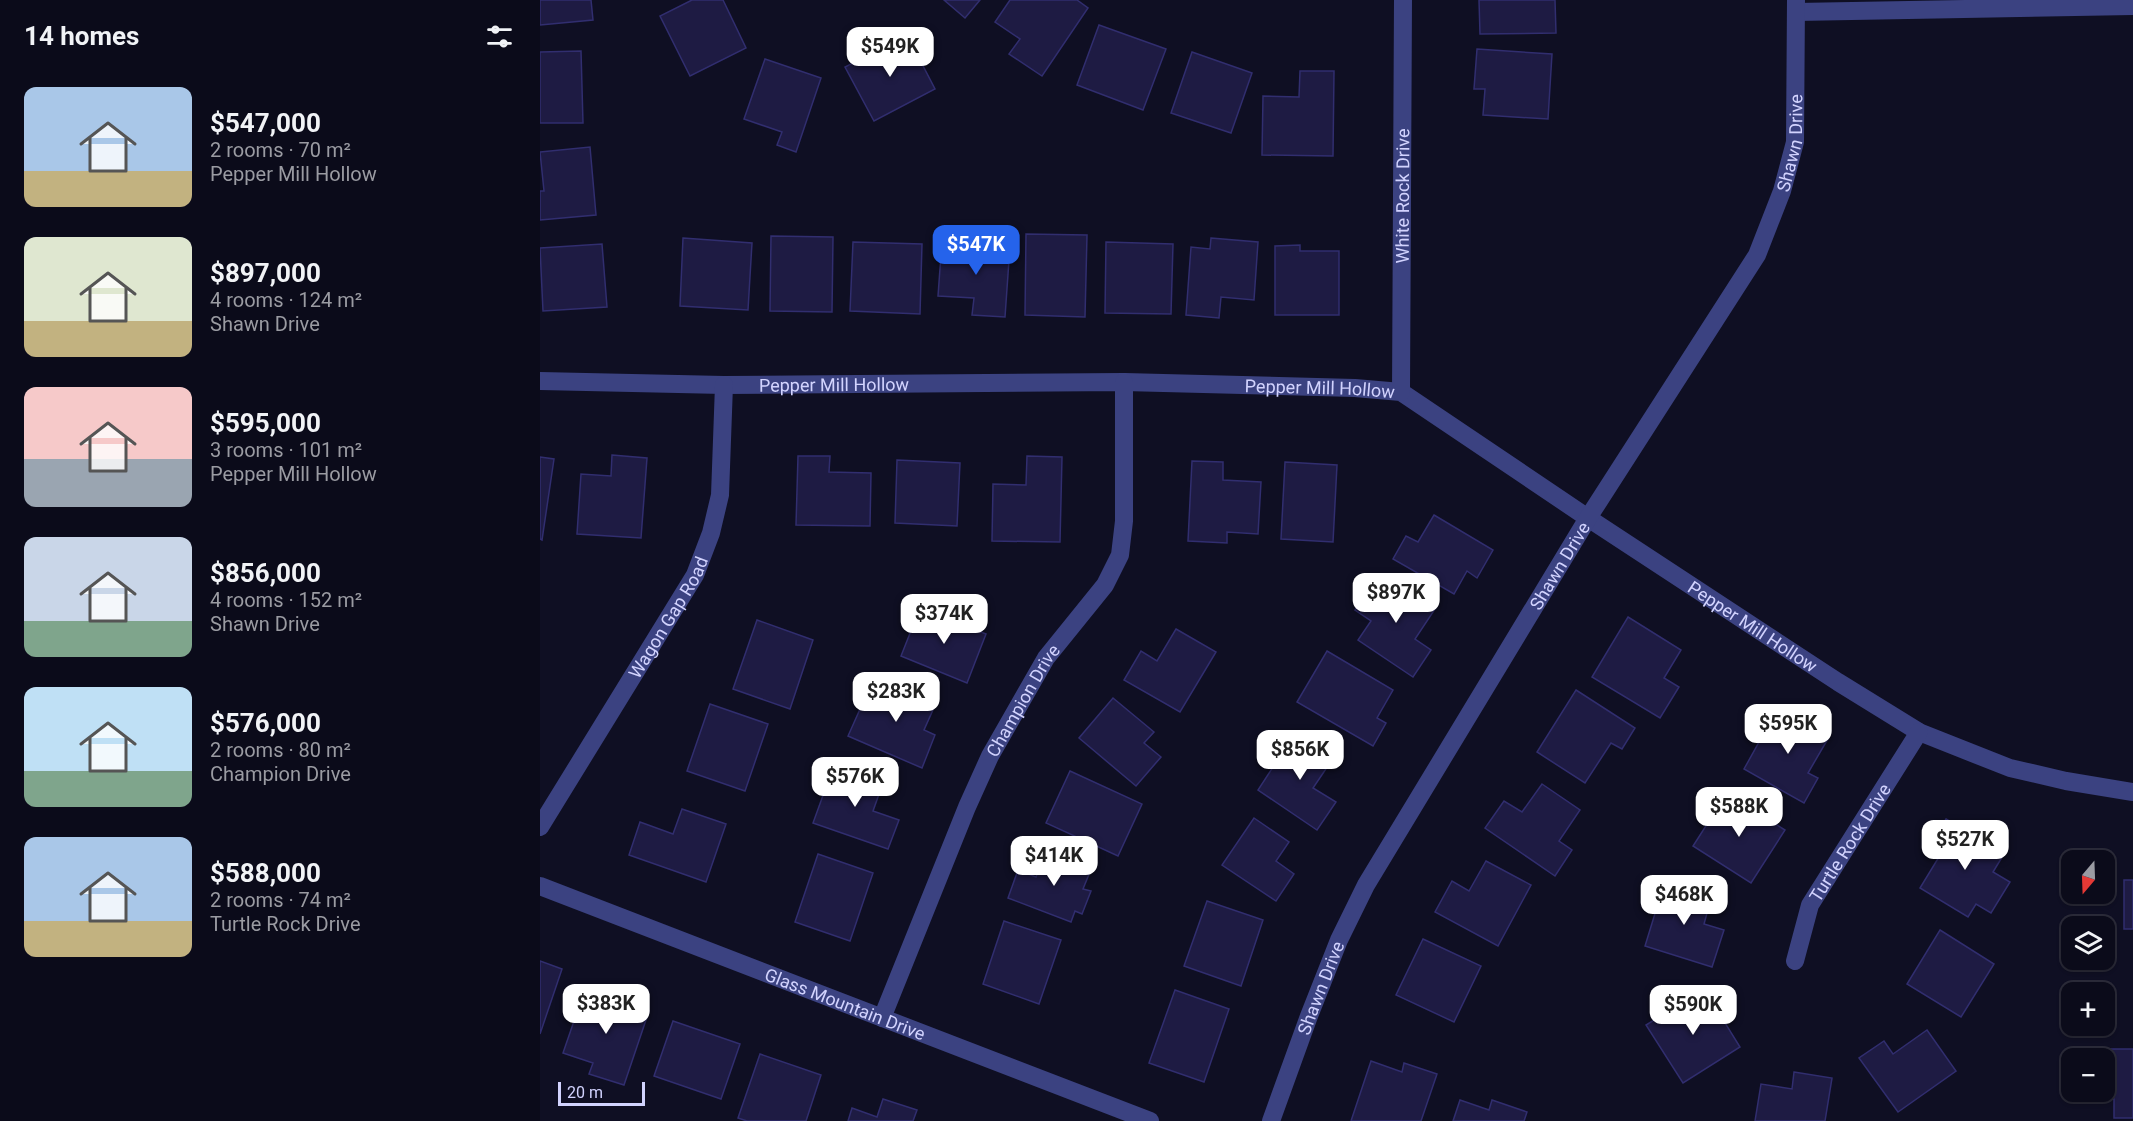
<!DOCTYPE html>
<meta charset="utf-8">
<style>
body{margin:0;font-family:Roboto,sans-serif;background:#191927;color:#f1f3f6;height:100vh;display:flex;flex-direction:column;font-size:22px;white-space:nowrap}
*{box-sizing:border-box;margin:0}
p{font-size:20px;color:#9a9ba2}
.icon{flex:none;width:33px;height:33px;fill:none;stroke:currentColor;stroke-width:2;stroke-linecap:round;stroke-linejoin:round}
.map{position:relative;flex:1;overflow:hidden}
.sheet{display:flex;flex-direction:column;background:#0b0b1a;width:540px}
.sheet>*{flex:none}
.needle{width:39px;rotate:199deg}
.controls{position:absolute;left:1521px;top:850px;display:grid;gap:12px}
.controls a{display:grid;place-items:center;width:54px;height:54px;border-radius:12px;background:#0b0b1a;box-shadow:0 2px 4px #0004,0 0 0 2px #2b2b39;font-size:30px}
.scale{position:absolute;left:18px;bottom:15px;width:87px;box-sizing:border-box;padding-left:6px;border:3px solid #d2d3fe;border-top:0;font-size:16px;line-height:21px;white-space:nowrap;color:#d2d3fe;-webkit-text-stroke:4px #0f0f23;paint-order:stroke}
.price{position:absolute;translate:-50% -51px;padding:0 14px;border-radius:12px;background:#fff;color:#222;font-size:20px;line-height:39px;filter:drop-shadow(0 2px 3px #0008)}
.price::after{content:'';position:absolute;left:50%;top:36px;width:18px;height:14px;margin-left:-9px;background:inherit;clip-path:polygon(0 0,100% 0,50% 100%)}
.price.current{background:#2563eb;color:#fff}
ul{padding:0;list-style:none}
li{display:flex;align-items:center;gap:18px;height:150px;padding:0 24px}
li span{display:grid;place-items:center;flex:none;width:168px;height:120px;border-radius:12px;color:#555}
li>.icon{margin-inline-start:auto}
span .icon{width:72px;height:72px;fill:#fffc;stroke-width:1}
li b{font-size:26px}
h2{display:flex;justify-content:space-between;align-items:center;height:72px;padding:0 24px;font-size:26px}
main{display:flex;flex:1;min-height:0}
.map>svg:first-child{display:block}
.building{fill:#1e1b43;stroke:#312e6f;stroke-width:1.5}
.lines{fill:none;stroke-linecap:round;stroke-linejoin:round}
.minor{stroke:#3b4281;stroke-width:18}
.labels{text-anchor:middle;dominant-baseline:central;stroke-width:5;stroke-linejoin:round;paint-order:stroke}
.street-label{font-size:18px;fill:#d2d3fe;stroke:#0f0f23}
</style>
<main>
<section class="sheet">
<h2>14 homes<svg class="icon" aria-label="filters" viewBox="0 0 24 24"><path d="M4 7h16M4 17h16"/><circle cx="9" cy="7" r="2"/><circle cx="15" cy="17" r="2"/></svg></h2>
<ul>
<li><span style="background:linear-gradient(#a9c7e8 70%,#c2b280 0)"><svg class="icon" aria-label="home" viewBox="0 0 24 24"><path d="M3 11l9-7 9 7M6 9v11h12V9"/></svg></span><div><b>$547,000</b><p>2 rooms · 70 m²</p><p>Pepper Mill Hollow</p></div></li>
<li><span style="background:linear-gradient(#dfe7d0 70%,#c2b280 0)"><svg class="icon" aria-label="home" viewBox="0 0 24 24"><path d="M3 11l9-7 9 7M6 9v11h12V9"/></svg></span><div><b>$897,000</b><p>4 rooms · 124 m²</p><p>Shawn Drive</p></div></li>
<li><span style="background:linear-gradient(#f6c9c9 60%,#9aa5b1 0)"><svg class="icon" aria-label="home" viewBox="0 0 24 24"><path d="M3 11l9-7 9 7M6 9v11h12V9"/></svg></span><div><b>$595,000</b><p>3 rooms · 101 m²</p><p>Pepper Mill Hollow</p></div></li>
<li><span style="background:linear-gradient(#c9d6e8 70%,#7fa58c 0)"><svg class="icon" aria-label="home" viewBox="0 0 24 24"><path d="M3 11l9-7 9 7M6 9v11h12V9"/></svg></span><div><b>$856,000</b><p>4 rooms · 152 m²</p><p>Shawn Drive</p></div></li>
<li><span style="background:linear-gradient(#bfe0f5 70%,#7fa58c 0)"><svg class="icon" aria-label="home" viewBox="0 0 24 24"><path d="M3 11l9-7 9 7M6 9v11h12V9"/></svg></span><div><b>$576,000</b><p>2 rooms · 80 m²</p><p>Champion Drive</p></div></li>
<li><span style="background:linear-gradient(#a9c7e8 70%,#c2b280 0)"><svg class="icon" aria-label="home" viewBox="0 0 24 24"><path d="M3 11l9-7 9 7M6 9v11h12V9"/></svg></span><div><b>$588,000</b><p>2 rooms · 74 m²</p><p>Turtle Rock Drive</p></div></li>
</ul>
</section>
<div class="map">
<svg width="1593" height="1121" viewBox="0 0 1593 1121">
<rect width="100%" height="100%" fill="#0f0f23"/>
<g class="building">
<path d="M0,0H51L53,20L0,25Z"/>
<path d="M152,0H183L206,48L150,76L120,16Z"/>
<path d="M404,0H440L425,18Z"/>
<path d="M470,0H537L548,8L502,76L469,54L480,39L455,22Z"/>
<path d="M939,0H1015L1016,33L940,34Z"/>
<path d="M559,25L626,49L603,110L537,85Z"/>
<path d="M367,35L395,89L334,121L305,67Z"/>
<path d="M937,49L1012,54L1008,119L943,115L945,89H934Z"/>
<path d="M41,51L43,123H0V52Z"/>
<path d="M652,52L712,73L691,133L631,113Z"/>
<path d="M225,59L281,78L256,152L237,145L242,132L204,119Z"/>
<path d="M760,71H794L793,156L722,155L723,96L759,97Z"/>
<path d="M50,147L56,215L0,220V191H4L0,152Z"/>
<path d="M486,234L547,235L545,317L485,315Z"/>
<path d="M231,236L293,237L292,312L230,311Z"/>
<path d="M143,238L212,243L208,310L140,306Z"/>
<path d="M671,238L718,242L714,300L681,297L679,318L646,315L651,247L670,249Z"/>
<path d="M402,241L470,246L465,317L432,315L434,298L398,296Z"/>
<path d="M313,242L382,244L380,314L310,311Z"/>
<path d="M566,242L633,244L631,314L565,313Z"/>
<path d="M62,244L67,307L3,311L0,248Z"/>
<path d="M760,245V251H799V315H735V246Z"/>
<path d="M72,455L107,458L101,538L37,534L41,474L71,476Z"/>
<path d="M258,456H290L289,472L331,473L330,526L256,525Z"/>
<path d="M487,456L522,457L520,542L452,541L453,484L486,485Z"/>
<path d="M0,457L14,459L2,540L0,539Z"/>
<path d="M357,460L420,463L417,526L355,523Z"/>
<path d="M652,461L683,462V480L721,482L718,534L687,532V543L648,541Z"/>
<path d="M745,462L797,465L793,542L741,539Z"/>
<path d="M894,515L953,550L937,578L927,571L914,594L853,559L866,536L878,542Z"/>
<path d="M855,578L897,606L875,639L891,650L873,677L818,640L831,621L815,610L833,583L846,591Z"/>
<path d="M380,608L446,634L427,683L361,656Z"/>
<path d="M1088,617L1141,650L1124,678L1139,687L1120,718L1052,677Z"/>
<path d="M217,620L273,640L250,709L193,689Z"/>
<path d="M636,629L676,652L640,712L584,680L601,651L617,661Z"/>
<path d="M787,651L853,690L837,718L846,723L833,746L757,702Z"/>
<path d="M346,679L397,701L384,730L395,735L382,768L308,736L325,698L336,702Z"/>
<path d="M1036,690L1095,728L1082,749L1071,743L1045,783L997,752Z"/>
<path d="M573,698L614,732L604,743L621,757L596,786L539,738Z"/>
<path d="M170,704L228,724L205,791L147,771Z"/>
<path d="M1238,708L1289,737L1268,773L1278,778L1264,803L1204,769Z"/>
<path d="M756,732L794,757L773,788L796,802L777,830L718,790Z"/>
<path d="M294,765L343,783L333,811L359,820L348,849L273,823Z"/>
<path d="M530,771L602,804L578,856L506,823Z"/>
<path d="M1002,784L1040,810L1019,841L1032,850L1015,876L945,828L964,801L982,812Z"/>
<path d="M1187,793L1245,830L1211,883L1153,846Z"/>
<path d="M142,809L186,824L166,882L89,855L100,822L133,834Z"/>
<path d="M714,818L749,842L736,861L754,874L736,901L682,865Z"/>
<path d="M1406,819L1464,854L1453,872L1470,882L1451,913L1436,904L1428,917L1380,888L1402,852L1390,845Z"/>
<path d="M506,850L552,867L543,889L551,891L542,914L535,911L531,922L468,898L478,870L496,877Z"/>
<path d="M278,854L333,873L310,941L255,922Z"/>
<path d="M946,861L991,885L958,946L895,912L912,881L929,891Z"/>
<rect x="1584" y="880" width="9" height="49"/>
<path d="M1125,881L1172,895L1164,924L1184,930L1172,967L1105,946Z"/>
<path d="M667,901L723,920L701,986L644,966Z"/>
<path d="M464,921L521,940L499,1004L443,984Z"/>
<path d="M1400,930L1454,964L1421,1017L1367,984Z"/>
<path d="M883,939L941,966L914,1022L856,995Z"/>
<path d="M0,961L22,969L0,1034Z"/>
<path d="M45,989L109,1011L84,1085L49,1074L53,1063L23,1053Z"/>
<path d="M1164,989L1200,1047L1143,1083L1106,1025Z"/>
<path d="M635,990L689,1009L664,1082L609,1063Z"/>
<path d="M133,1021L200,1044L181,1099L114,1076Z"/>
<path d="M1387,1030L1416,1071L1358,1112L1319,1058L1344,1041L1353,1054Z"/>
<path d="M1566,1049H1593V1118H1574V1099H1566Z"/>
<path d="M220,1054L281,1075L266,1121H207L198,1118Z"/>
<path d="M831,1061L862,1072L864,1063L897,1074L881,1121H811Z"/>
<path d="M1254,1072L1292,1078L1285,1121H1215L1221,1084L1252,1089Z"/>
<path d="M343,1099L377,1110L373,1121H308L312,1108L337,1117Z"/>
<path d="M920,1100L949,1110L952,1100L987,1112L984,1121H913Z"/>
</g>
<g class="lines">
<g class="minor">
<path d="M1256,12L1593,6"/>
<path id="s1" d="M0,381L184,385L584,382L815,388L861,392L1048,518L1298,682L1379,732L1470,768L1526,781L1593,792"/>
<path id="s2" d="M861,392L863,0"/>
<path id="s3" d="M0,827L155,575L171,533L180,495L184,385"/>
<path id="s4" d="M0,886L610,1121"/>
<path id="s5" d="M1255,961L1270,905L1379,732"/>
<path id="s6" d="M342,1018L427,807L450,756L506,658L565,585L580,555L584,521V382"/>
<path id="s7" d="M731,1121L769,1016L799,940L826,885L1048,518L1217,255L1242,191L1255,142L1256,0"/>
</g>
</g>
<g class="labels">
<g class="street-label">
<text stroke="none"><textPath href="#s7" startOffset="1114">Shawn Drive</textPath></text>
<text stroke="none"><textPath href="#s2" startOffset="196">White Rock Drive</textPath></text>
<text stroke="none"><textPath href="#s1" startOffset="294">Pepper Mill Hollow</textPath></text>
<text stroke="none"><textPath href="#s1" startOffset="780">Pepper Mill Hollow</textPath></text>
<text stroke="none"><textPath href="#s7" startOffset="628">Shawn Drive</textPath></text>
<text stroke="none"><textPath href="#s3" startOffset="246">Wagon Gap Road</textPath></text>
<text stroke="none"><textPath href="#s1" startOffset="1284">Pepper Mill Hollow</textPath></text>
<text stroke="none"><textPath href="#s6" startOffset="348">Champion Drive</textPath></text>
<text stroke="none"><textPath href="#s5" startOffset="132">Turtle Rock Drive</textPath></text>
<text stroke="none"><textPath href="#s7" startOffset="142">Shawn Drive</textPath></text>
<text stroke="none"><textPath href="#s4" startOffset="327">Glass Mountain Drive</textPath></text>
</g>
</g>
</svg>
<div class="controls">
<a><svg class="needle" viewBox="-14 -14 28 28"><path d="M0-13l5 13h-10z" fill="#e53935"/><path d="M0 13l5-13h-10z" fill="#9a9ba2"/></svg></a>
<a><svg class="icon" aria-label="layers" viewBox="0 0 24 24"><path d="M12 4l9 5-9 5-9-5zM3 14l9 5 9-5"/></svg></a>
<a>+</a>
<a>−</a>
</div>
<div class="scale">20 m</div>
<b class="price" style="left:350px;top:78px">$549K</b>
<b class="price current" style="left:436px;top:276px">$547K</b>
<b class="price" style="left:856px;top:624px">$897K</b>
<b class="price" style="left:404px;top:645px">$374K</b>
<b class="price" style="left:356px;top:723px">$283K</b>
<b class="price" style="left:1248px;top:755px">$595K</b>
<b class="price" style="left:760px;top:781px">$856K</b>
<b class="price" style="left:315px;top:808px">$576K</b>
<b class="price" style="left:1199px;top:838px">$588K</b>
<b class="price" style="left:1425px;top:871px">$527K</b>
<b class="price" style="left:514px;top:887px">$414K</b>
<b class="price" style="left:1144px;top:926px">$468K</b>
<b class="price" style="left:66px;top:1035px">$383K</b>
<b class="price" style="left:1153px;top:1036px">$590K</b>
</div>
</main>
